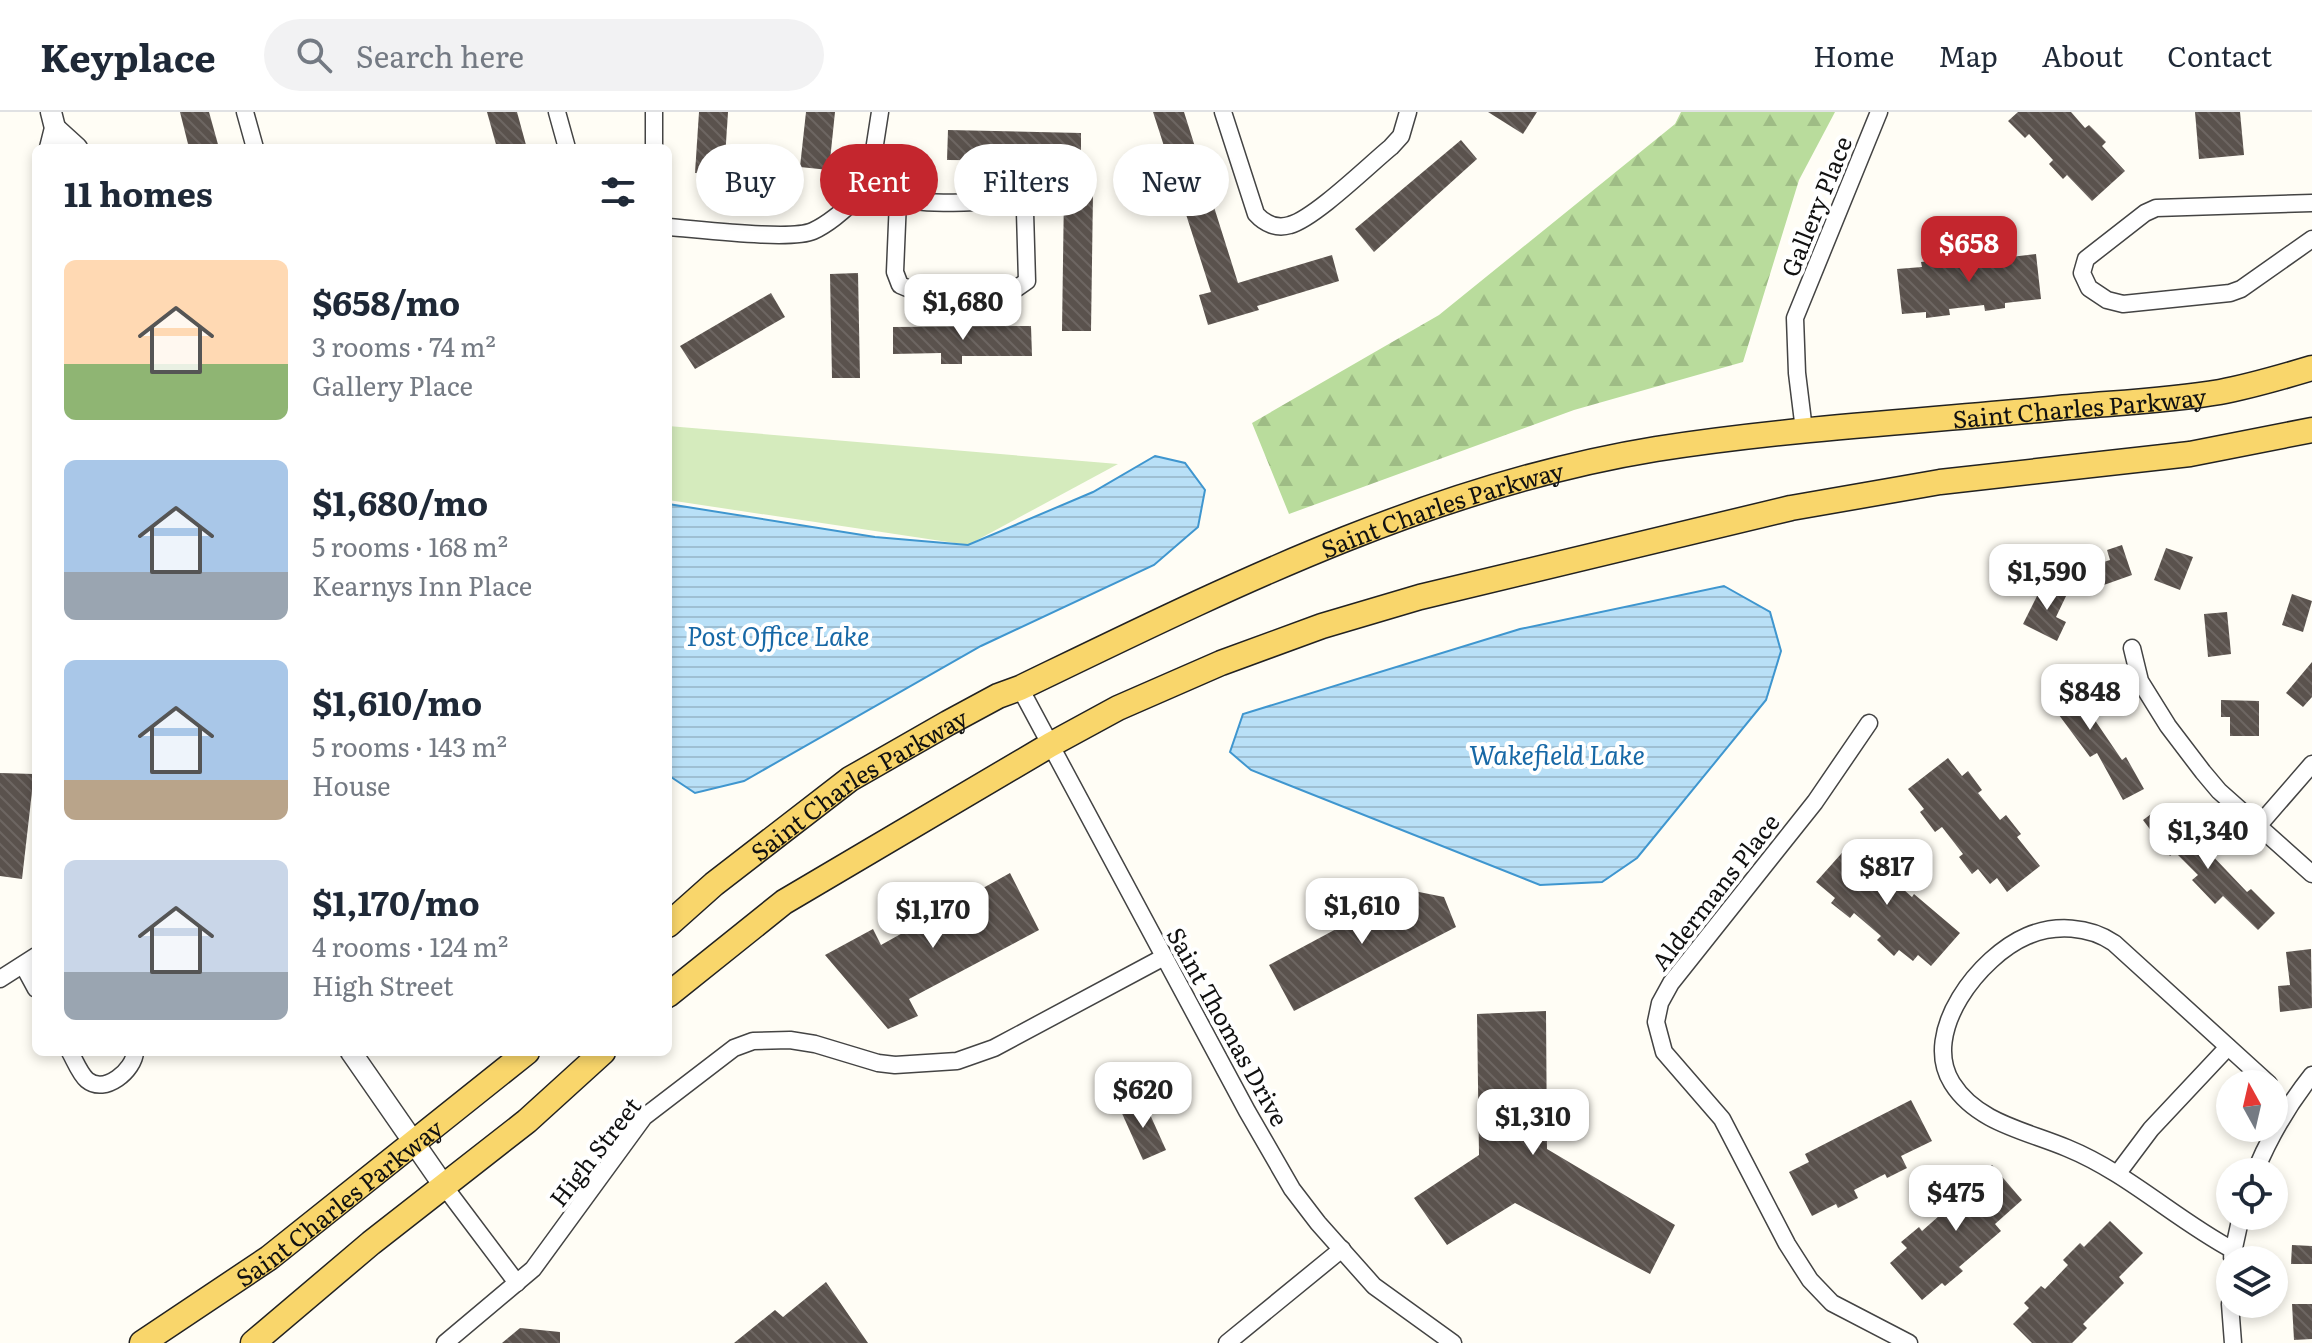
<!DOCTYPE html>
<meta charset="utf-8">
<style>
body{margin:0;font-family:Literata,serif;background:#f2f2f3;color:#1f2937;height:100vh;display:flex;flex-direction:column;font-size:30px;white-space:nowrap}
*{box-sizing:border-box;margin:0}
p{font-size:26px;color:#747a83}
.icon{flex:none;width:44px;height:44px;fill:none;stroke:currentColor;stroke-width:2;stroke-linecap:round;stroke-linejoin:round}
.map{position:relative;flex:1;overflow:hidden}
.drawer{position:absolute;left:32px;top:32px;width:640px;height:912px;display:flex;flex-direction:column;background:#fff;border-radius:12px;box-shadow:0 4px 12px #0003}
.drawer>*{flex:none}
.guide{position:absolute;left:696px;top:32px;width:760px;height:72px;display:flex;gap:16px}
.needle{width:52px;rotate:352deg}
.controls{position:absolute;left:2216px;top:958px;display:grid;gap:16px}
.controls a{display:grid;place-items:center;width:72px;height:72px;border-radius:50%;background:#fff;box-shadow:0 4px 12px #0003;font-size:40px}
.price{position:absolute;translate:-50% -68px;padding:0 18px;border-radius:16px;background:#fff;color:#222;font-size:26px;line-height:52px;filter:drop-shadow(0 2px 4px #0008)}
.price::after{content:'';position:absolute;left:50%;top:48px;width:24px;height:18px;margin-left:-12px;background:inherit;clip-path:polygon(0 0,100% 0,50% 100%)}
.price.current{background:#c4262e;color:#fff}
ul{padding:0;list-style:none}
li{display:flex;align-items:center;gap:24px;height:200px;padding:0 32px}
li span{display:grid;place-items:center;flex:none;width:224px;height:160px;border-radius:12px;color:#555}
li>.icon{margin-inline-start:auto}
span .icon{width:96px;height:96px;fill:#fffc;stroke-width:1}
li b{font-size:34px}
h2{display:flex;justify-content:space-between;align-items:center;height:96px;padding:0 32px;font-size:34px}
.tag{padding:0 28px;border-radius:36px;background:#fff;box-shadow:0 4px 12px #0003;font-size:28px;line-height:72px}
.tag.current{background:#c4262e;color:#fff}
header{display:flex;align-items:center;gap:48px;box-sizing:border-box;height:112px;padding:0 40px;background:#fff;border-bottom:2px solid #e0e1e3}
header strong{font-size:38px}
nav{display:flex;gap:44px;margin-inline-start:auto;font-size:28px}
.search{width:560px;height:72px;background:#f2f2f3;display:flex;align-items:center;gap:20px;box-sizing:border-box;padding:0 28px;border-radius:44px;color:#747a83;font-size:30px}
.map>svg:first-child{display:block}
.green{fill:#d5ebbd}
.forest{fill:url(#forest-firs)}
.water{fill:url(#water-rules);stroke:#3f96cf;stroke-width:2}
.building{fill:url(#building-back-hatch)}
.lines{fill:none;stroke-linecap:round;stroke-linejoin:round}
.minor-casing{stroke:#444;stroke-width:19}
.tertiary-casing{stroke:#444;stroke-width:23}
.primary-casing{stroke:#222;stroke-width:27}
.minor{stroke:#fff;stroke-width:16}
.tertiary{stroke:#fff;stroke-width:20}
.primary{stroke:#f9d66b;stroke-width:24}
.labels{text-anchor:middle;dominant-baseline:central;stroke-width:8;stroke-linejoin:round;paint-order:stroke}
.street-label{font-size:24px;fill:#111;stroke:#fff}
.water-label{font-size:26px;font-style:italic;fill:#1768a6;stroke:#fff}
</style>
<header>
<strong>Keyplace</strong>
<div class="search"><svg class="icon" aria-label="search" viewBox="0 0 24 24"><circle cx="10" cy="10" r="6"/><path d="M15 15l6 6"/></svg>Search here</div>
<nav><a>Home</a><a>Map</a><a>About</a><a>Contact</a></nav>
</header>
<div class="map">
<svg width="2312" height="1231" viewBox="0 0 2312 1231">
<defs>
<pattern id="forest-firs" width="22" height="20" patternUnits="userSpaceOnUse" patternTransform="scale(2)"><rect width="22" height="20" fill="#b9dc9c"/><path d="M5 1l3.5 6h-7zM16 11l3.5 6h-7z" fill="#9ebc85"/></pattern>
<pattern id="water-rules" width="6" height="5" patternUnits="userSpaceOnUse" patternTransform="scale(2)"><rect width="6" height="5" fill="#b9e0f7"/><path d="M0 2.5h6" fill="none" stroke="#9ebfd3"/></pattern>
<pattern id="building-back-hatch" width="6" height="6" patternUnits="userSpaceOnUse" patternTransform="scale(2)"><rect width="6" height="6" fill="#5a524d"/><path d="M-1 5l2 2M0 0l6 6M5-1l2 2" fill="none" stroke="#6d6662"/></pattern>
</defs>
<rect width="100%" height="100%" fill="#fffdf5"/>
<path class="green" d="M668,314L1118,352L968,433L668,388Z"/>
<path class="forest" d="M1681,0H1835L1799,68L1743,250L1574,298L1289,402L1252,311L1439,203L1675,12Z"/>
<g class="water">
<path d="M1155,344L1185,351L1205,378L1198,415L1154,453L981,534L744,669L695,681L668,663V392L875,425L968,433L1093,380Z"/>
<path d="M1724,474L1770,500L1781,539L1766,588L1637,746L1602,770L1540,773L1251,658L1230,640L1243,602L1520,517Z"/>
</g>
<g class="building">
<path d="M180,0H209L219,36H189Z"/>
<path d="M487,0H517L526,33L497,36Z"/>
<path d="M699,0H728L724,62L695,61Z"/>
<path d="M806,0H835L829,58L800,55Z"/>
<path d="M1153,0H1184L1238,171L1332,143L1339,169L1257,194L1259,198L1208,213L1199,183L1211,180Z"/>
<path d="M1488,0H1537L1523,22Z"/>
<path d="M2018,0H2071L2085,16L2089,13L2106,30L2102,34L2125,59L2092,89L2067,63L2063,67L2049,52L2053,48L2029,22L2025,26L2008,9Z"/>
<path d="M2195,0H2240L2244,43L2199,47Z"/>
<path d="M948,18L1081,21V49L947,48Z"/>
<path d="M1461,28L1477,47L1374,140L1355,117Z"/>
<path d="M1064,80L1093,81L1091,219H1062Z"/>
<path d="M2002,141V146L2036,142L2041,187L2005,191V196L1985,199L1984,193L1949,197L1950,203L1926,206V200L1902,202L1897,157L1922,155L1921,150L1944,147L1945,152L1978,148L1977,143Z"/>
<path d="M858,161L860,266H832L830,162Z"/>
<path d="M771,181L785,205L695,257L680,234Z"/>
<path d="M1031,214L1032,244H962V252H941V241L893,242V215Z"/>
<path d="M2122,433L2132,463L2101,474L2094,453L2110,448L2107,438Z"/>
<path d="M2166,436L2193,445L2180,478L2154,468Z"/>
<path d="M2044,470L2067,482L2056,505L2066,510L2057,529L2023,512Z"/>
<path d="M2292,482L2312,489L2303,520L2282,513Z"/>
<path d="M2227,500L2231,542L2208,545L2204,502Z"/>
<path d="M2312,550V585L2303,595L2286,581Z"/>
<path d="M2066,555L2086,604L2090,601L2122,648L2126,645L2144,677L2123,688L2097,641L2090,645L2056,599L2042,564Z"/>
<path d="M2221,588L2259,589V624H2230V605H2221Z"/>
<path d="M1948,646L1962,664L1968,659L1982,678L1978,681L2000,708L2006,703L2021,722L2017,725L2040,754L2007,780L1997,766L1990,772L1978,757L1972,762L1959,745L1963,742L1942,715L1935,720L1920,700L1924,697L1908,677Z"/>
<path d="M0,661L34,662L22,767L0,764Z"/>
<path d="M2162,694L2199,743L2206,737L2247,780L2251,777L2275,801L2258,818L2223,784L2215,792L2192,768L2198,763L2175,740L2170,744L2143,708Z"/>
<path d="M1849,733L1867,747L1871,742L1889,758L1886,762L1912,785L1914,782L1960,821L1931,854L1918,843L1913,849L1899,838L1894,844L1877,828L1881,824L1854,801L1850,806L1831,791L1835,786L1816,770Z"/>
<path d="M1010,761L1039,818L909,887L918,904L888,917L825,843L873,817L881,833Z"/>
<path d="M1409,778L1444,785L1456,815L1294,899L1269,853Z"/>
<path d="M2311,837L2312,896L2280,900L2278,874L2290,873L2286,840Z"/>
<path d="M1546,899L1547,1037L1675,1113L1650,1162L1515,1091L1447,1133L1414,1086L1479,1043L1477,902Z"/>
<path d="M1143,987L1166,1038L1143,1048L1120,997Z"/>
<path d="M1911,988L1932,1029L1901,1044L1907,1056L1887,1066L1885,1062L1854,1078L1858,1086L1838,1096L1836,1092L1812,1104L1789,1060L1809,1050L1805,1042Z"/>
<path d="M1992,1053L2022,1088L1995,1112L2001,1119L1959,1155L1963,1159L1945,1174L1942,1171L1922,1188L1890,1151L1907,1136L1901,1130L1919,1115L1922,1119L1948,1096L1943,1090L1960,1075L1963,1078Z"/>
<path d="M2110,1109L2143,1141L2119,1165L2124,1171L2083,1212L2087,1216L2072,1231H2032L2013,1212L2029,1196L2024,1191L2041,1174L2045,1177L2068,1153L2063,1148L2080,1131L2084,1135Z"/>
<path d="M2292,1133L2312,1134V1152H2291Z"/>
<path d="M826,1170L868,1231H734L775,1198L783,1205Z"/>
<path d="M2292,1192H2312V1227L2294,1228Z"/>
<path d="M520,1216L560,1220V1231H502Z"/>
</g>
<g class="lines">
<defs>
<g id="minor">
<path d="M245,0L255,36"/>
<path d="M557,0L567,36"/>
<path d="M1223,0L1256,102C1265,112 1277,117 1290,113C1315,106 1369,53 1391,35L1401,24L1408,0"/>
<path d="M654,36V0"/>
<path d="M868,77C913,97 963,90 1011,88L1021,92L1025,100L1027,169L1017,176L1007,177L912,178L900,173L895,160L898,88"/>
<path d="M2312,91L2156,96L2145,101L2086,147L2082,161L2089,176L2107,188L2123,192L2230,181L2241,177L2312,127"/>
<path d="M668,115C697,117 791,129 813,119C833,110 851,91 868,77L880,0"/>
<path d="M1804,318L1797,261L1795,206L1879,0"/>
<path d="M2132,536L2140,569L2168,614L2203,660L2219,679L2312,762"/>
<path d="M1020,576L1247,999L1292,1077L1318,1111L1374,1174L1453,1231"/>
<path d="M1869,611L1815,690L1671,871L1660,891L1656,910L1664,940L1722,1007L1787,1132L1810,1168L1832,1191L1909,1231"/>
<path d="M2259,713L2312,652"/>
<path d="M23,853L36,877"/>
<path d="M0,867L36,844"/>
<path d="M70,940C75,949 80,962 87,968C105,983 134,958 135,940"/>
<path d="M2255,1060C2270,1024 2288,993 2312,963"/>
<path d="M2118,1061L2151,1017L2228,935"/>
<path d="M444,1074L517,1171"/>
<path d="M2233,1138C2175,1107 2128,1061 2067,1036C2027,1019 1977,1011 1952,971C1920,920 1980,844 2027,824C2055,812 2089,814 2114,831L2269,972"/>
<path d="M2232,1145L2241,1104"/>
<path d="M2230,1192L2233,1231"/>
<path d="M445,1231L533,1157L644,1005L734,936L753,929L790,928L815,932L878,951L895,953L957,949L994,936L1164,845"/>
<path d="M1227,1231L1342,1137"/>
</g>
<g id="tertiary">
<path d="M55,16L77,36"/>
<path d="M50,36L55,16L51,0"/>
<path d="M351,940L444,1074"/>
</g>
<g id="primary">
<path id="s1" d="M668,813L714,772L850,667L948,611L998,584L1020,576C1225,477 1430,374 1656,337C1790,316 1925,309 2059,296C2113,291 2167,289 2220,280C2252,274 2282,265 2312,256"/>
<path d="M668,883L784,790L1050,633L1118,596L1221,551L1322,514L1420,485L1791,396L1940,370L2190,342L2312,318"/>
<path id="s2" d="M142,1231L269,1146L527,940"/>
<path d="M253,1231L371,1131L527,1009L603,940"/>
</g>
</defs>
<use href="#minor" class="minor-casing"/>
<use href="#tertiary" class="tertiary-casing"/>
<use href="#primary" class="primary-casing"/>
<use href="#minor" class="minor"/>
<use href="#tertiary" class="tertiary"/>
<use href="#primary" class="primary"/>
</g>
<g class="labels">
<g class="street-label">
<text transform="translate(1815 94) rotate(-68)">Gallery Place</text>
<text stroke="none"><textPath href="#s1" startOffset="1534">Saint Charles Parkway</textPath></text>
<text stroke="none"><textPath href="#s1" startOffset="886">Saint Charles Parkway</textPath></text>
<text stroke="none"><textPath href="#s1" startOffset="238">Saint Charles Parkway</textPath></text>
<text transform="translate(1714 779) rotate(-52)">Aldermans Place</text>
<text transform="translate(1229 914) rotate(61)">Saint Thomas Drive</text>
<text transform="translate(594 1039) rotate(-52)">High Street</text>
<text stroke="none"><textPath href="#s2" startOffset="242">Saint Charles Parkway</textPath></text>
</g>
<g class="water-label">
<text x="778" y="522">Post Office Lake</text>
<text x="1557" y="641">Wakefield Lake</text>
</g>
</g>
</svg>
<div class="controls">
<a><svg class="needle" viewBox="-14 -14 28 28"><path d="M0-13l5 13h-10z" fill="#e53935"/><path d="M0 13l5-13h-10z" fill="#747a83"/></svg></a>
<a><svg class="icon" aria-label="locate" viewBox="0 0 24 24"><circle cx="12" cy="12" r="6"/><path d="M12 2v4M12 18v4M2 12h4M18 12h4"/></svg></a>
<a><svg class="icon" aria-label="layers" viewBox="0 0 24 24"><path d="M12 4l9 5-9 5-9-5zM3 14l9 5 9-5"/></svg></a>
</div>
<b class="price current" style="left:1969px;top:172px">$658</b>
<b class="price" style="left:963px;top:230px">$1,680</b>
<b class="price" style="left:2047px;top:500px">$1,590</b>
<b class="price" style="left:2090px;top:620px">$848</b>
<b class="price" style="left:2208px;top:759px">$1,340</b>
<b class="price" style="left:1887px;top:795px">$817</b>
<b class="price" style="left:1362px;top:834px">$1,610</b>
<b class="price" style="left:933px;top:838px">$1,170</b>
<b class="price" style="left:1143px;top:1018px">$620</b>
<b class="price" style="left:1533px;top:1045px">$1,310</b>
<b class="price" style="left:1956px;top:1121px">$475</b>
<div class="guide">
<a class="tag">Buy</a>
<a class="tag current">Rent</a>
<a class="tag">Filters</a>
<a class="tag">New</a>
</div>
<section class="drawer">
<h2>11 homes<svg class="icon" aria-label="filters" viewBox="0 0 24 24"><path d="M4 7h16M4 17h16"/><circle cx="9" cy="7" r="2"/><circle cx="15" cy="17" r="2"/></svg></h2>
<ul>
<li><span style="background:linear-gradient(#ffd9b3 65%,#8fb573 0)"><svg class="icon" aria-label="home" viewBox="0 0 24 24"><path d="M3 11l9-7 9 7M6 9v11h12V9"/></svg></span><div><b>$658/mo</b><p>3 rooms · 74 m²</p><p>Gallery Place</p></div></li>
<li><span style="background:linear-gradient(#a9c7e8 70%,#9aa5b1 0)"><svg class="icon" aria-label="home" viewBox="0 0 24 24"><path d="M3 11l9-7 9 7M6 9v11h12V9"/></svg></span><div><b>$1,680/mo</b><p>5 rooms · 168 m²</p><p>Kearnys Inn Place</p></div></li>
<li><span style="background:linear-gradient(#a9c7e8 75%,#b9a48a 0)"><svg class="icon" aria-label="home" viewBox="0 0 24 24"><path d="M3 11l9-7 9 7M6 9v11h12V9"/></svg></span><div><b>$1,610/mo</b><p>5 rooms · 143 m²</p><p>House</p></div></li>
<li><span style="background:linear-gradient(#c9d6e8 70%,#9aa5b1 0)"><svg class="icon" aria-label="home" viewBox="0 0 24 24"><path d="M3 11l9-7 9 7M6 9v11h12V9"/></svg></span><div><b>$1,170/mo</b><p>4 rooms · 124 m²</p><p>High Street</p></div></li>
</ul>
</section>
</div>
